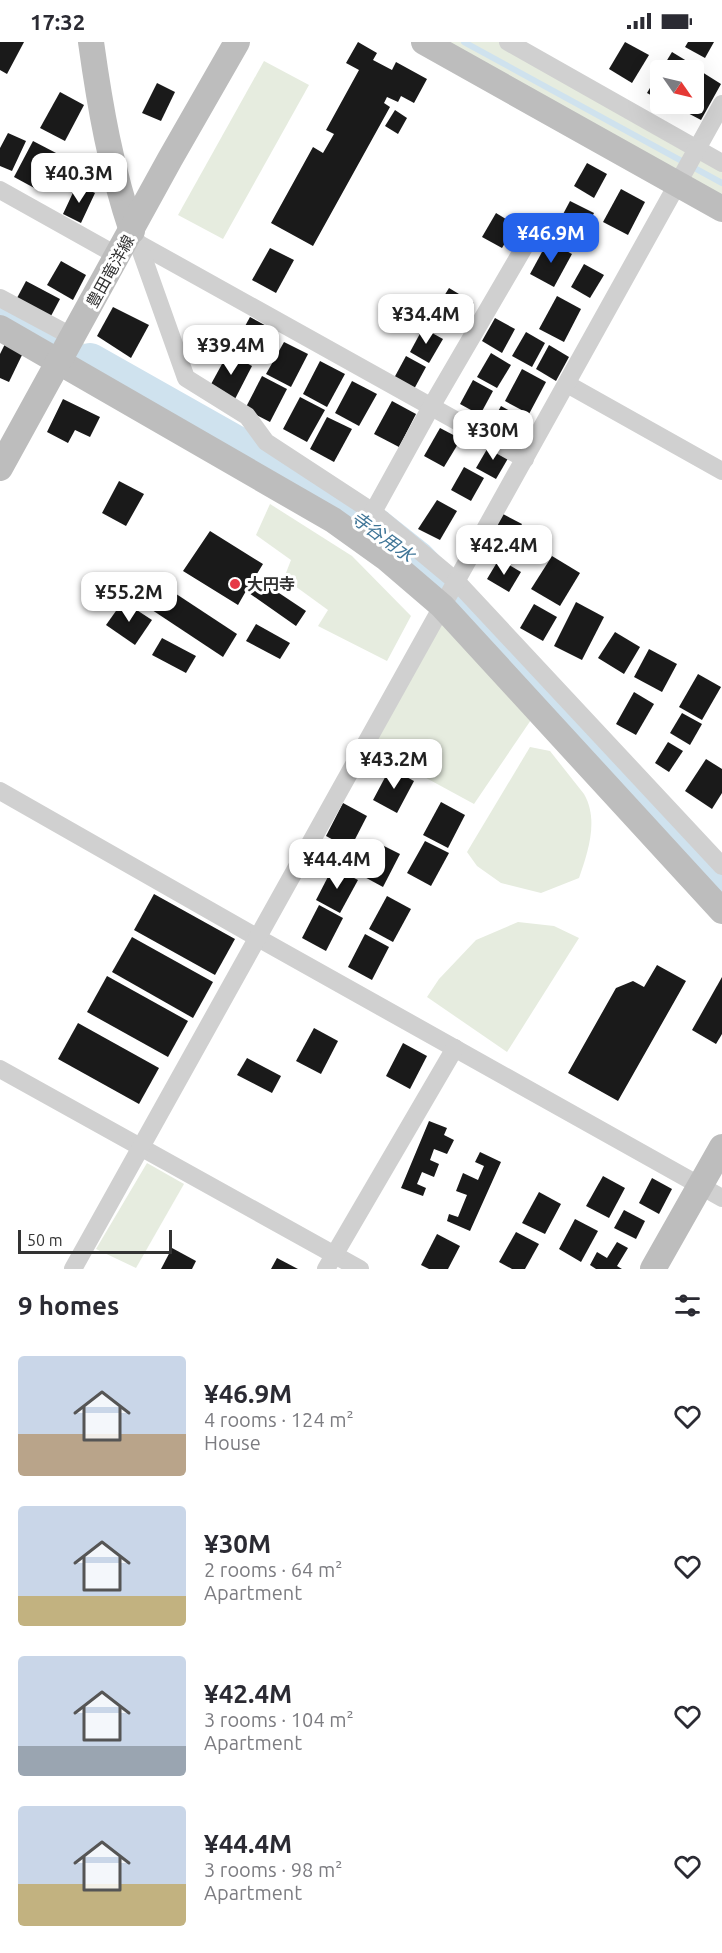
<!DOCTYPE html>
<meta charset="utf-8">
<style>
body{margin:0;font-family:Ubuntu,"Noto Sans JP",sans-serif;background:#f7f7f7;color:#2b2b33;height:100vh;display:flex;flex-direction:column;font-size:22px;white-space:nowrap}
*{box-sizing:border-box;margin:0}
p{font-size:20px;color:#7c7c81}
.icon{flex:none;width:33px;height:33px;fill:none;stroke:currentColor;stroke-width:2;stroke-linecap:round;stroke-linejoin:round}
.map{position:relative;height:1227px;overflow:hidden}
.sheet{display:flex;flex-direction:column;background:#fff;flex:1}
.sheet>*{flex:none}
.needle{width:39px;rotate:124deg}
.fabs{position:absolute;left:650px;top:18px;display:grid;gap:12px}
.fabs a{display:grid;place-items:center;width:54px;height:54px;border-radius:6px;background:#fff;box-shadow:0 6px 24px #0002;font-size:30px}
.scale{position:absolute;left:18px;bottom:15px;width:154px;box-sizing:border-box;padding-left:6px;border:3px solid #333;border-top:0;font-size:16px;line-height:21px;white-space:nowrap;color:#333;-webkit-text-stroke:4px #fff;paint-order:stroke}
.price{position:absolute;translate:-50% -51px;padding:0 14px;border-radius:12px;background:#fff;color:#222;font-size:20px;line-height:39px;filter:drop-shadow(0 2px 3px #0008)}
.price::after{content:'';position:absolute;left:50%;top:36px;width:18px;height:14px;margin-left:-9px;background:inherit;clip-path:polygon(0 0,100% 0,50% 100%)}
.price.selected{background:#2563eb;color:#fff}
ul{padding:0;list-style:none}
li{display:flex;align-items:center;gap:18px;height:150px;padding:0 18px}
li span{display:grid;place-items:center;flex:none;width:168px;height:120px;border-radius:6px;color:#555}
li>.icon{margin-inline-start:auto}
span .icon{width:72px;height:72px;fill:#fffc;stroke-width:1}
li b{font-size:26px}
h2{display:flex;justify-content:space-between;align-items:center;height:72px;padding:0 18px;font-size:26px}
.status{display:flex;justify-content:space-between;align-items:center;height:42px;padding:0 30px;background:#fff;direction:ltr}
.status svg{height:16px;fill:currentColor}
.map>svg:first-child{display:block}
.green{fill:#e6ecdf}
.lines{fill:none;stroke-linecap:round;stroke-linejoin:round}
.stream{stroke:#cfe2ee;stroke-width:6}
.river{stroke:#cfe2ee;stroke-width:38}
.building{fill:#1a1a1a}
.street{stroke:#d0d0d0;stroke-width:18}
.secondary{stroke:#bdbdbd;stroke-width:26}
.poi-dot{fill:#e63946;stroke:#fff;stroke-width:2}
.labels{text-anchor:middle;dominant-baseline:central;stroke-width:6;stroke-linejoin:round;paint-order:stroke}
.street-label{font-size:16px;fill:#333;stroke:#fff}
.poi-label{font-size:16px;font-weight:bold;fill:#333;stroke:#fff;text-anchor:start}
.water-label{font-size:18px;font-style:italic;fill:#3f7597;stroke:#fff}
</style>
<div class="status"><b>17:32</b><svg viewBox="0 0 49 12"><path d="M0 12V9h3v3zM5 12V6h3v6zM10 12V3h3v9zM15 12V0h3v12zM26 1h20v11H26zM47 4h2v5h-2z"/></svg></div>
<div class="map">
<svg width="722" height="1227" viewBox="0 0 722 1227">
<rect width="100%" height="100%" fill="#fff"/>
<g class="green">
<path d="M430,0H515L722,118V167Z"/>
<path d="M264,19L309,43L223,197L178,173Z"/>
<path d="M0,261L73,295L263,407L359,467L430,523L722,826V869L376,509L0,291Z"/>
<path d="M270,462L352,514L411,574L387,619L318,584L328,568L284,536L291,518L256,493Z"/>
<path d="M443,576L533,675L474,762L371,706Z"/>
<path d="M530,705L550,709L584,752C599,778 588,810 579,836L541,851L501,841L477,824L467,810Z"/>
<path d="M518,880L554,884L579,896L507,1010L427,955L439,937L476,898Z"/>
<path d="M147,1121L184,1142L136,1226L96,1207Z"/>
</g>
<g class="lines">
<path class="stream" d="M464,0L722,141"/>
<g class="river">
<path d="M0,271L48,297"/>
<path d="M90,320L304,441L377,486L416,517L474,577L722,841"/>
</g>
</g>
<g class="building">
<path d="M0,0H24L7,32L0,28Z"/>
<path d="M358,0L377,11L373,18L392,28L396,20L427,37L414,61L401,54L398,60L387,55L384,61L390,65L313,204L271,181L313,105L323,111L334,92L326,88L359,28L346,21Z"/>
<path d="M625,0L649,13L632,41L609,27Z"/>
<path d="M688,0H714L705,16L685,5Z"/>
<path d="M672,10L695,24L692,28H661Z"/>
<path d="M660,29V58L647,51Z"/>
<path d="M702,30L721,42L701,78L680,67L683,62H693V45Z"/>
<path d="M157,41L175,50L161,79L142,71Z"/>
<path d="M60,50L84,63L65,99L40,86Z"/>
<path d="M395,68L407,76L398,92L385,84Z"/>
<path d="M8,91L26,99L12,129L0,124V106Z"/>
<path d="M33,99L58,112L38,148L14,135Z"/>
<path d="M587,121L607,132L594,156L574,144Z"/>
<path d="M77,142L95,151L81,181L63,172Z"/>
<path d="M621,147L645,160L628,193L603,180Z"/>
<path d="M570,159L594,171L577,204L553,191Z"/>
<path d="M496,171L516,183L502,206L482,195Z"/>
<path d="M548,199L572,212L554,245L530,232Z"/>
<path d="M270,206L294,218L276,251L252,238Z"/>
<path d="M61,219L86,233L73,258L47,243Z"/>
<path d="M584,222L604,233L590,256L571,245Z"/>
<path d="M26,239L60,257L51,274L17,256Z"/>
<path d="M449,246L474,261L461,283L449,276L444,285L430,277Z"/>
<path d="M557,254L581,267L564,300L539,287Z"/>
<path d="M113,265L149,283L131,316L97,294Z"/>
<path d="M250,275L274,288L256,320L232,308Z"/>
<path d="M495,276L515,287L502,311L482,299Z"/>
<path d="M423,286L443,297L429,321L410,310Z"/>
<path d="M526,290L545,301L532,325L512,314Z"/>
<path d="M284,300L308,312L291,345L266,332Z"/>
<path d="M5,302L23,311L9,340L0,336V312Z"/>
<path d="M549,303L569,315L556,339L536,327Z"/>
<path d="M228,311L252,324L235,357L210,344Z"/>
<path d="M491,311L511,323L497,346L477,335Z"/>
<path d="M406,314L426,325L413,349L393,338Z"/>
<path d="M320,319L345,332L327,365L303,352Z"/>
<path d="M522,327L546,340L529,372L505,359Z"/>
<path d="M262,334L287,347L270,380L245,367Z"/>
<path d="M473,338L493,349L480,373L460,362Z"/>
<path d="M352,339L377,352L359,384L335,371Z"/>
<path d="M300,355L325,368L307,400L283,387Z"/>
<path d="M63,357L100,375L90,395L75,388L68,401L47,390Z"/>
<path d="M392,359L416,372L399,405L374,392Z"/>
<path d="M501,364L521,375L508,399L488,388Z"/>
<path d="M327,375L352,387L334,420L310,407Z"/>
<path d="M440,386L461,397L444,425L424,414Z"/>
<path d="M490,402L510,413L496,437L476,426Z"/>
<path d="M464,425L484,436L471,459L451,448Z"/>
<path d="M119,439L144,452L126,484L102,471Z"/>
<path d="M437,458L457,469L440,498L418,487Z"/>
<path d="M503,472L522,482L507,509L488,498Z"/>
<path d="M210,489L263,522L255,535L306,569L296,584L246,549L238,563L183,529Z"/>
<path d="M552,514L580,531L560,564L531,547Z"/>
<path d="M499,517L521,530L509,550L487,537Z"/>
<path d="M155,538L237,592L223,615L140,560Z"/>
<path d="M123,559L152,578L135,603L106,583Z"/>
<path d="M576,560L604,575L582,618L554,604Z"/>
<path d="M534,562L557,575L543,599L520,586Z"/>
<path d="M256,582L290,601L280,617L246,599Z"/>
<path d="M615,590L640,605L624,632L598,616Z"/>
<path d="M162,596L196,614L186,631L152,613Z"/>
<path d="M649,607L677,622L662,650L634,635Z"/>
<path d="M698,632L721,645L702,678L679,665Z"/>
<path d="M634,650L654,662L636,693L616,682Z"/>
<path d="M682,671L702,682L690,703L670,691Z"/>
<path d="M668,700L683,709L669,730L655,721Z"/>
<path d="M706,717L722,727V751L712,767L685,749Z"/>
<path d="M390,726L414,739L397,771L373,758Z"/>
<path d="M441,760L465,773L448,806L423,793Z"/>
<path d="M343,761L367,774L350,807L326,794Z"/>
<path d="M425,799L449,811L431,844L407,831Z"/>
<path d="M376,800L400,812L383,845L359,832Z"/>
<path d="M333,825L358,838L340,871L316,858Z"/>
<path d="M154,852L235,897L215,933L134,888Z"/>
<path d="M387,854L411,867L393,900L369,887Z"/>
<path d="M319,863L343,876L326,909L302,896Z"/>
<path d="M365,892L389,905L372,938L348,925Z"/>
<path d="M132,895L213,940L193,976L112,930Z"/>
<path d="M657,923L686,939L618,1059L568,1031L616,946L633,939L644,945Z"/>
<path d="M107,934L188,979L168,1015L87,970Z"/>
<path d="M722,935V992L716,1002L692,988Z"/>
<path d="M78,981L159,1026L139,1062L58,1017Z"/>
<path d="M314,986L338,999L321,1032L296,1019Z"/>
<path d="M403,1001L427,1014L410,1047L386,1034Z"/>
<path d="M247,1016L281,1034L272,1051L237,1033Z"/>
<path d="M429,1079L447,1086L444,1093L454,1098L447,1112L434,1107L430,1118L439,1122L434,1135L422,1130L417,1142L426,1146L423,1154L401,1146Z"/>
<path d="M480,1110L501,1120L470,1189L447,1179L449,1172L458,1175L467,1153L456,1149L463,1131L478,1138L484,1124L475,1120Z"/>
<path d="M603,1134L625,1146L609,1176L586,1164Z"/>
<path d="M652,1136L672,1147L659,1172L639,1161Z"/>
<path d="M539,1150L561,1162L545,1192L522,1181Z"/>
<path d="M624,1168L645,1179L636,1197L614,1186Z"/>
<path d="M575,1177L598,1189L581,1220L559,1207Z"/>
<path d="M516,1190L539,1202L525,1227H512L499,1220Z"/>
<path d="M437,1192L460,1204L448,1227H429L421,1223Z"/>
<path d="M617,1200L628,1206L617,1224L622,1227H596L590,1223L597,1210L607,1216Z"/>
<path d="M172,1206L196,1219L192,1227H161Z"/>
<path d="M277,1216L298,1227H271Z"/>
</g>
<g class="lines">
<g class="street">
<path d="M508,0L722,121"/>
<path d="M0,148L118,214"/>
<path d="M134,199L525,417"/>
<path d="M138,201L186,336L247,374L266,400L373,470L457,540L722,824"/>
<path d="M0,256L73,295"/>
<path d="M567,342L722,429"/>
<path d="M373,470L431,365L533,190"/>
<path d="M0,749L258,896L722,1156"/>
<path d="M0,1027L360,1227"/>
<path d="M73,1227L722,62"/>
<path d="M326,1227L455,1006"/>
</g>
<g class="secondary">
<path d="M91,0C100,65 111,127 132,189"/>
<path d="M424,0L722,167"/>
<path d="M0,286L333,478L386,516L442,564L722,869"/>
<path d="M0,426L170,117L237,0"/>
<path d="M653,1227L722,1105"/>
</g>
</g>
<circle class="poi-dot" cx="235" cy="542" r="6"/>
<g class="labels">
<g class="street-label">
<text transform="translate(110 229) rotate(-61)">豊田竜洋線</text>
</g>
<g class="poi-label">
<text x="247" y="542">大円寺</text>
</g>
<g class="water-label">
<text transform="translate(383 494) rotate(36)">寺谷用水</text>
</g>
</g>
</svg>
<div class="fabs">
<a><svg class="needle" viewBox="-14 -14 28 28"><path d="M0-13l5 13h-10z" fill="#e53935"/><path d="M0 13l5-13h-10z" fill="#7c7c81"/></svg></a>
</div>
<div class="scale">50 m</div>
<b class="price" style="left:79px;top:162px">¥40.3M</b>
<b class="price selected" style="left:551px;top:222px">¥46.9M</b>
<b class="price" style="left:426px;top:303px">¥34.4M</b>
<b class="price" style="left:231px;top:334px">¥39.4M</b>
<b class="price" style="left:493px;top:419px">¥30M</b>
<b class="price" style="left:504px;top:534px">¥42.4M</b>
<b class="price" style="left:129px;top:581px">¥55.2M</b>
<b class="price" style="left:394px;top:748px">¥43.2M</b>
<b class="price" style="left:337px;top:848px">¥44.4M</b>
</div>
<section class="sheet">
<h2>9 homes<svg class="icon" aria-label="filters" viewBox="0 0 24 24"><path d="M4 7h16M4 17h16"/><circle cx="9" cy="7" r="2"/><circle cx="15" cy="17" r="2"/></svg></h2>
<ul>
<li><span style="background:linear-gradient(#c9d6e8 65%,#b9a48a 0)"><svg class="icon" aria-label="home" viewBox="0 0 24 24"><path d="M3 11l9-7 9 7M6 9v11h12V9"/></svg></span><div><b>¥46.9M</b><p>4 rooms · 124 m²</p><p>House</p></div><svg class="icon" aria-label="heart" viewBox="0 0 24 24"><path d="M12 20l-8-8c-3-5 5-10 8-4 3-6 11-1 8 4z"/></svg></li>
<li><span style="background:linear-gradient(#c9d6e8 75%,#c2b280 0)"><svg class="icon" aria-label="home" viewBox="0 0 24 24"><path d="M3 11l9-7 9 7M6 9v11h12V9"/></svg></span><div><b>¥30M</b><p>2 rooms · 64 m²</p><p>Apartment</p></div><svg class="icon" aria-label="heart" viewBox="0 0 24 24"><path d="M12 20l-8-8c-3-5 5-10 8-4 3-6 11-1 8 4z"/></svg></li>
<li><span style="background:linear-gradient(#c9d6e8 75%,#9aa5b1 0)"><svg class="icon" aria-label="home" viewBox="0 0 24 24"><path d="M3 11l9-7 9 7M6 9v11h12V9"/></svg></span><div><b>¥42.4M</b><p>3 rooms · 104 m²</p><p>Apartment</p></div><svg class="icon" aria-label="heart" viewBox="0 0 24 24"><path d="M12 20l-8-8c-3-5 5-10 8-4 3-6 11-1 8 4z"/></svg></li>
<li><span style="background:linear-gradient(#c9d6e8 65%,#c2b280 0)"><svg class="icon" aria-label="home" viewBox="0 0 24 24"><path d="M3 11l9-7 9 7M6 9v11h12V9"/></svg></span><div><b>¥44.4M</b><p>3 rooms · 98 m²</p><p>Apartment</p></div><svg class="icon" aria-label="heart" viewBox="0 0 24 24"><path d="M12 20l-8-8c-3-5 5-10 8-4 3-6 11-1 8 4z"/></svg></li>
</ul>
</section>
